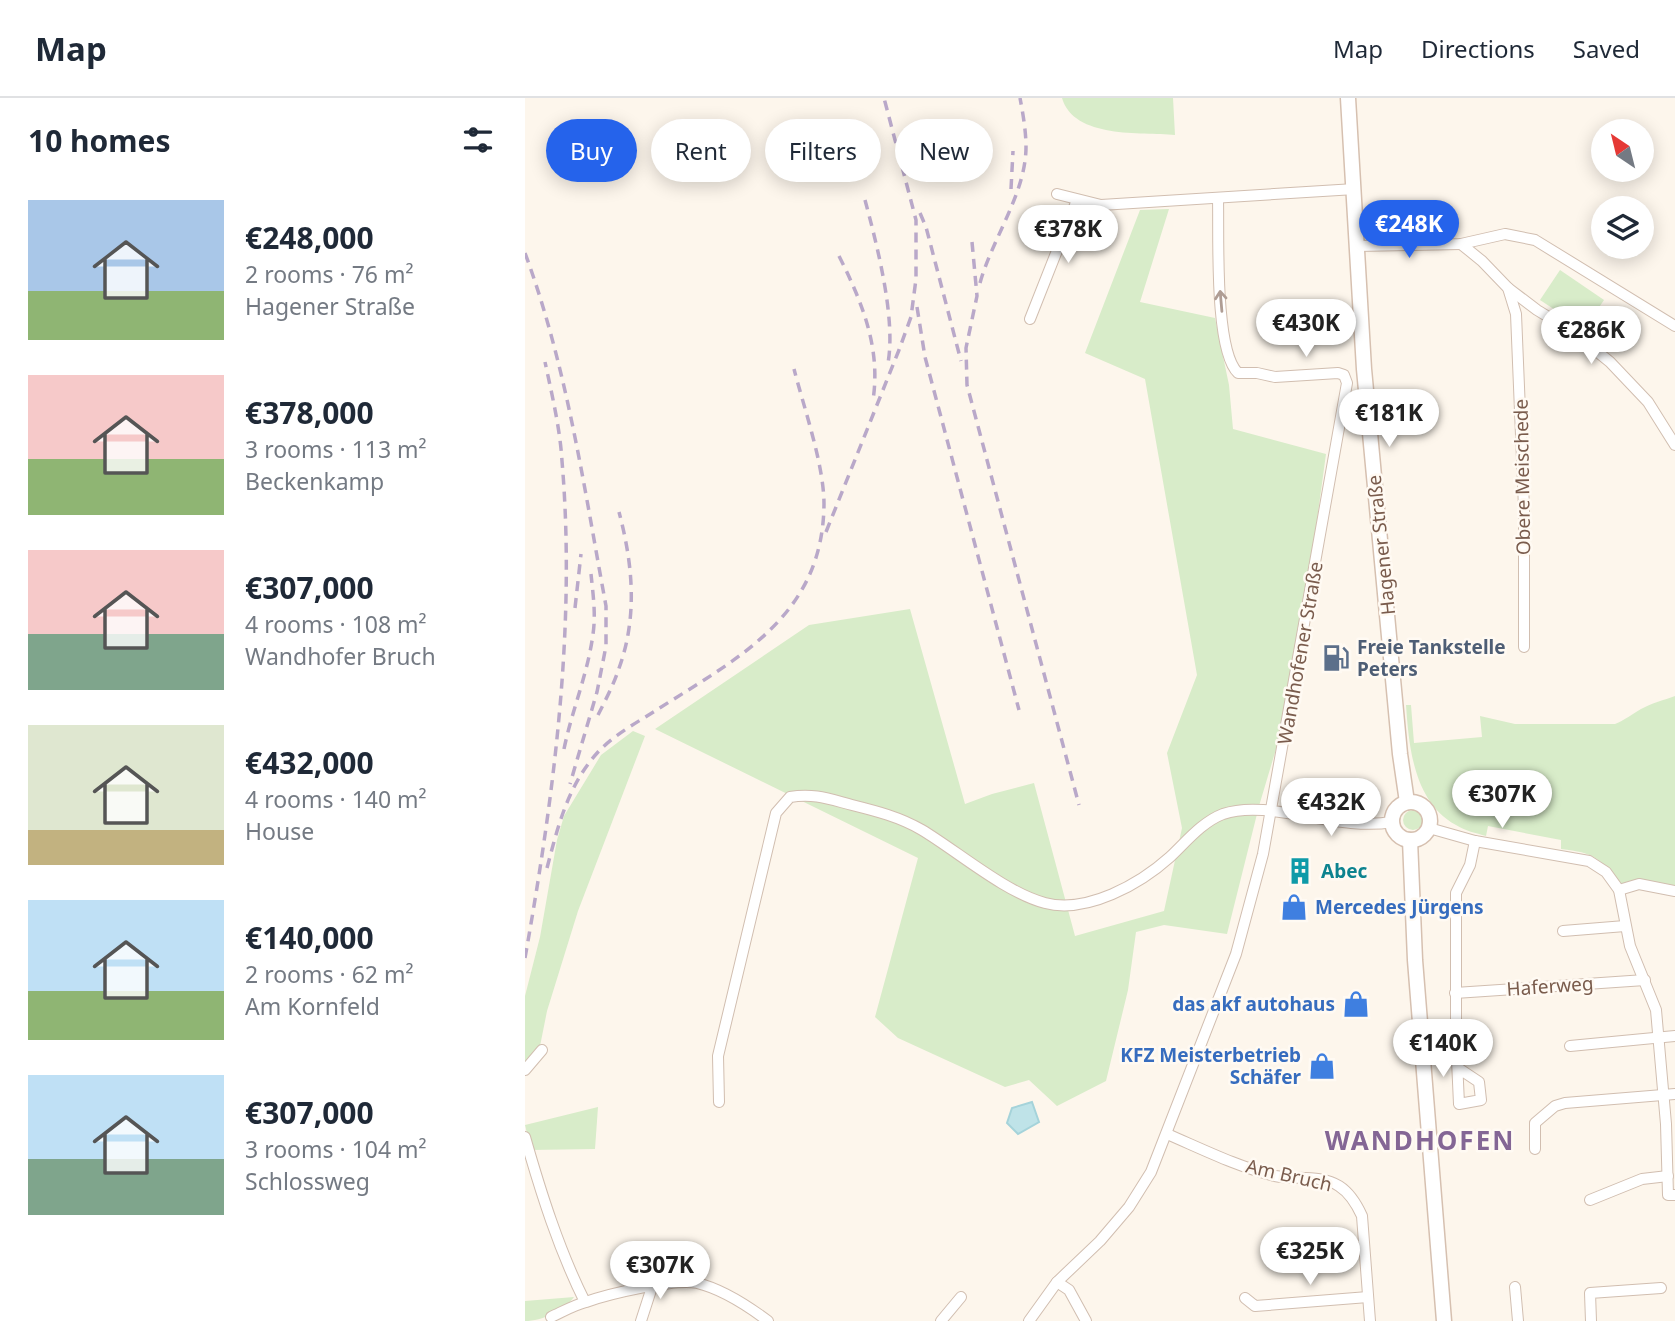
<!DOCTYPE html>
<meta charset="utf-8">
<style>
body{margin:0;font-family:"Noto Sans",sans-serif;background:#f2f2f3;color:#1f2937;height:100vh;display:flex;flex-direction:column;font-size:26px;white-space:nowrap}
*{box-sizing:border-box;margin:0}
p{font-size:23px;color:#747a83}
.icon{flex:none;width:38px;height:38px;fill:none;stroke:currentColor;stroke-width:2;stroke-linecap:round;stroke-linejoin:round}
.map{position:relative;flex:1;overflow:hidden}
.sheet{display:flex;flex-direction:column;background:#fff;width:525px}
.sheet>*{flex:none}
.guide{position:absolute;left:21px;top:21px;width:665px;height:63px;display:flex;gap:14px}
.needle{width:46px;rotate:325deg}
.tools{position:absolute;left:1066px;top:21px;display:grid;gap:14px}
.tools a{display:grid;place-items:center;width:63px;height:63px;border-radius:50%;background:#fff;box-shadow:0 4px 18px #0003;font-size:35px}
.price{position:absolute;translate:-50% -60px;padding:0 16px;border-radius:24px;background:#fff;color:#222;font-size:23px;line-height:46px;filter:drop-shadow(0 2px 4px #0008)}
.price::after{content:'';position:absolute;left:50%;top:42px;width:21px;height:16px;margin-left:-10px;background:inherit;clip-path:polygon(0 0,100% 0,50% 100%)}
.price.on{background:#2563eb;color:#fff}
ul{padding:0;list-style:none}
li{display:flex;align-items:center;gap:21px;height:175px;padding:0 28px}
li span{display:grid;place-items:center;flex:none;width:196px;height:140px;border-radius:0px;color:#555}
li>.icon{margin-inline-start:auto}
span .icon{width:84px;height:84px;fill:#fffc;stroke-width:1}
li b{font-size:30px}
h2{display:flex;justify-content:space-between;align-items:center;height:84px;padding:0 28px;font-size:30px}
.tag{padding:0 24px;border-radius:32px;background:#fff;box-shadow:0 4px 18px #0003;font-size:24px;line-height:63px}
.tag.on{background:#2563eb;color:#fff}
header{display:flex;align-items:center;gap:42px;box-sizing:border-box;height:98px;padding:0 35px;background:#fff;border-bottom:2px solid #e0e1e3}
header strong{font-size:33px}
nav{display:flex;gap:38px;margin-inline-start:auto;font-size:24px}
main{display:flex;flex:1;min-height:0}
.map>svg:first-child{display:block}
.green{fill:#d8ecc9}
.water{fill:#bfe3e8;stroke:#a5d3da;stroke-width:2}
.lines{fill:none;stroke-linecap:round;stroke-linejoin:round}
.street-casing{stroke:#d1beb0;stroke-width:12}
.secondary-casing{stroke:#d6c0b0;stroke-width:17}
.street{stroke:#fff;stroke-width:10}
.secondary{stroke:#fff;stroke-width:14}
.rail{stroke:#b9a8c9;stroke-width:3.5;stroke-dasharray:10 7;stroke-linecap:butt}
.oneway{stroke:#af9d94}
.labels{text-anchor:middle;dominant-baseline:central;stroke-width:5;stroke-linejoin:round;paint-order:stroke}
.street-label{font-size:19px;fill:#7a5c4d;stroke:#fffaf3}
.service-label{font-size:19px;font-weight:bold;fill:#4e5e75;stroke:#fffaf3;text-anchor:start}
.culture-label{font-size:19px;font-weight:bold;fill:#0d838f;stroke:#fffaf3;text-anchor:start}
.shop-label{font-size:19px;font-weight:bold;fill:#366cbe;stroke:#fffaf3;text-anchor:end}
.district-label{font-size:26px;font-weight:bold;letter-spacing:2px;fill:#846695;stroke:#fffaf3}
</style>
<header>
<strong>Map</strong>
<nav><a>Map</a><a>Directions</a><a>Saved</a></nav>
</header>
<main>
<section class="sheet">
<h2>10 homes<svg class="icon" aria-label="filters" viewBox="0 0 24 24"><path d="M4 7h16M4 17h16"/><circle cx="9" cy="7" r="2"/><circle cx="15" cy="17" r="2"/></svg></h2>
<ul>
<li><span style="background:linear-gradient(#a9c7e8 65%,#8fb573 0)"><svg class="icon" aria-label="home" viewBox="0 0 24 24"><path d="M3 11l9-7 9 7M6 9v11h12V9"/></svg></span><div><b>€248,000</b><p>2 rooms · 76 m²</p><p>Hagener Straße</p></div></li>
<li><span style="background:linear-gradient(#f6c9c9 60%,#8fb573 0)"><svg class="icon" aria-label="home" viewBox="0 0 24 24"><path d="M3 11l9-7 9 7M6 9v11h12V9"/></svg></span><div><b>€378,000</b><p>3 rooms · 113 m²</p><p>Beckenkamp</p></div></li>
<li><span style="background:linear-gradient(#f6c9c9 60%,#7fa58c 0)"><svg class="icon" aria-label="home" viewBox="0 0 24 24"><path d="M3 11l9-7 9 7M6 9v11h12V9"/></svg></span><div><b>€307,000</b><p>4 rooms · 108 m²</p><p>Wandhofer Bruch</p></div></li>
<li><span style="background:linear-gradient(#dfe7d0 75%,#c2b280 0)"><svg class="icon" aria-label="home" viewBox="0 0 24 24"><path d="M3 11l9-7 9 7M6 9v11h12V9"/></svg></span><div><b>€432,000</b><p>4 rooms · 140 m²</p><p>House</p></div></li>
<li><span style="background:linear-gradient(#bfe0f5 65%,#8fb573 0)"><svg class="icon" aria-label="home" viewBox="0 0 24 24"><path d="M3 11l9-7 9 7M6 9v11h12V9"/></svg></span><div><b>€140,000</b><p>2 rooms · 62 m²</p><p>Am Kornfeld</p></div></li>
<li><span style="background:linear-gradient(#bfe0f5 60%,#7fa58c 0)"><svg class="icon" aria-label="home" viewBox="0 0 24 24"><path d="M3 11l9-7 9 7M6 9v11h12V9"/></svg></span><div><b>€307,000</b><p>3 rooms · 104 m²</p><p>Schlossweg</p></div></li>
</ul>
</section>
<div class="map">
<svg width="1150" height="1223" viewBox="0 0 1150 1223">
<rect width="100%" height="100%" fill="#fdf6ec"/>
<g class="green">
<path d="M537,0H648L650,37C616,34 549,41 537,0Z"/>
<path d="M644,111L615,204L690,220L704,287L708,331L801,356L777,532L763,611L734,708L702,836L639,827L611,834L603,892L581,983L532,1008L504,982L480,989L373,940L350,919L393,760L130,631L284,527L385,511L440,706L467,696L509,685L550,838L639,813L657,730L642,655L672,577L620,281L560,255L615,112Z"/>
<path d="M1035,172L1079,202L1059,231L1015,202Z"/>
<path d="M1150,598V790L1095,785C1073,759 1070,755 1036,751V742L963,728L961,738C951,735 940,733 931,727C889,704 884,650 881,607H886L889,645L957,639L955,618L990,626H1090C1100,622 1107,616 1116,611C1127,605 1139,602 1150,598Z"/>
<path d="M108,633L120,638L53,813L22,913L15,948L0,966V898L15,839L32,742L39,718L76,657Z"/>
<circle cx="888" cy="722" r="10"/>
<path d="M73,1009L70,1051L6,1052L0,1027Z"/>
<path d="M49,1199C39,1213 17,1223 0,1223V1203Z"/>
</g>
<path class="water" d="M507,1004L514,1024L493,1036L482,1025L487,1010Z"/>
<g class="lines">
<defs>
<g id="street">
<path d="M532,96L576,107L830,91"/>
<path d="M936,146L957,163L983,190L991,216L999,410V549"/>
<path d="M832,148L936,146L980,136L1010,142L1150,228"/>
<path d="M983,190L1012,212L1048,234L1085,264L1123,304L1150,347"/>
<path d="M505,221L552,102"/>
<path d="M904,730L950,743L1064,763L1081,774L1094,792L1105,848L1131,912L1141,1026L1143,1097H1150"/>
<path d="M1094,792L1114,786L1150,793"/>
<path d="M1038,833L1100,828"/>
<path d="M930,895L1120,882"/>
<path d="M1045,948L1150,938"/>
<path d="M933,970L954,984L956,1002L934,1006L931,940V795L945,767L950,743"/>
<path d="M0,972L17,952"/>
<path d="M194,1004L193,958L251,715L265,699C289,695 304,701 327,707C351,713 375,719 397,732C432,753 481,795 520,805C562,816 615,786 645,759C661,744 677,724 698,716C744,700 812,734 867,724"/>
<path d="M642,1036C677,1051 713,1069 750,1078C770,1082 796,1076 814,1088C825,1095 832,1107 837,1118L845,1223"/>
<path d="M0,1039C16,1095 34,1152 60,1204"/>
<path d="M1010,1051V1025L1030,1008L1040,1005L1150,996"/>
<path d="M1065,1102L1117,1081L1143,1078"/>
<path d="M532,1184L544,1192L561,1223"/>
<path d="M990,1189L993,1223"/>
<path d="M720,1200L730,1208L843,1199"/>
<path d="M26,1219C37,1214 49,1207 61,1204C83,1196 151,1180 172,1185C197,1191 223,1208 243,1223"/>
<path d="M116,1223L127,1189"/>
<path d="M416,1223L436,1199"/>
<path d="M504,1223L532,1184L575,1143L604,1109L626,1074L711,856L738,756L822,285L819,277L813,275L750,279L732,275H713C689,252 694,136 693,101"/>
<path d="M1066,1223L1065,1195L1136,1190"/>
</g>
<g id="secondary">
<path d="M823,0L839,271L875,656L882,704"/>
<circle cx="886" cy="723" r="19"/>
<path d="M885,742L890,862L919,1223"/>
</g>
</defs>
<use href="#street" class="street-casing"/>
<use href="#secondary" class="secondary-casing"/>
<use href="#street" class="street"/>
<use href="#secondary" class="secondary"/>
<g class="rail">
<path d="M486,91L488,53"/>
<path d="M340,102C352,147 371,220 363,265"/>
<path d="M395,115L401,129L436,263"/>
<path d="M447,144L452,198L441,250L442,287L554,707"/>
<path d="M0,155C42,269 59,389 81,508V548L72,594L45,686"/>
<path d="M314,158C337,204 356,250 348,302"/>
<path d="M455,185C467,141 501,95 501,49C501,33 498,16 495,0"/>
<path d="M392,209L400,259L494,612"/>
<path d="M301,434L374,252L386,219L391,181V122L359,0"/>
<path d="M50,510L56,456"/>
<path d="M73,617C80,603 88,588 93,573C113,520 108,467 94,414"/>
<path d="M39,651C47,612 63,575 68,536C71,516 68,496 66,476"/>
<path d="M22,770C33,728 43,687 73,654C90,636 113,624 133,611C215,559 298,517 299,406C299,367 279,310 269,271"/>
<path d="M0,860C29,697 51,529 37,363C35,330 27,297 20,264"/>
</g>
</g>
<defs><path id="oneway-shaft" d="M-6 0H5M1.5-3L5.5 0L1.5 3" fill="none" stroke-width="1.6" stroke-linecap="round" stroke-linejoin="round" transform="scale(1.75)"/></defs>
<use class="oneway" href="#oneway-shaft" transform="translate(696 203) rotate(-95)"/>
<defs>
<symbol id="fuel-bare" viewBox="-9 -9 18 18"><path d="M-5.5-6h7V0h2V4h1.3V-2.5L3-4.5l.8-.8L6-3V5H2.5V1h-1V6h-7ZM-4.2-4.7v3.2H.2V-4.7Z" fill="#5c6f8a" stroke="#fffaf3" stroke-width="2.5" paint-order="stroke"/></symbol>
<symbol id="building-bare" viewBox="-9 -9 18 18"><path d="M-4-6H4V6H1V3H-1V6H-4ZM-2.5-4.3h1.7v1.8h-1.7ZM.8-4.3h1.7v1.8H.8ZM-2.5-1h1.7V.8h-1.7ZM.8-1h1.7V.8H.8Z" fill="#0f9aa8" stroke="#fffaf3" stroke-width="2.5" paint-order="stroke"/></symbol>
<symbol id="shop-bare" viewBox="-9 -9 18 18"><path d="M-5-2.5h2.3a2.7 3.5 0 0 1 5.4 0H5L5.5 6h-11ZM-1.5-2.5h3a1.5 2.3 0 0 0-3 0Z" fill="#3f7fe0" stroke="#fffaf3" stroke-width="2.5" paint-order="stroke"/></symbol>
</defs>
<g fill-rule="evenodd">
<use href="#fuel-bare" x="792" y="541" width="38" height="38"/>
<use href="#building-bare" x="756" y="754" width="38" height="38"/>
<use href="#shop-bare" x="750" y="790" width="38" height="38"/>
<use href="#shop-bare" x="812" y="887" width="38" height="38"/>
<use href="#shop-bare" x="778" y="949" width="38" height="38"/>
</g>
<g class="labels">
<g class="street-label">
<text transform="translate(997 379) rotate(-91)">Obere Meischede</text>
<text transform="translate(856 447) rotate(-96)">Hagener Straße</text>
<text transform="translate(775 555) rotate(-80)">Wandhofener Straße</text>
<text transform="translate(1025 888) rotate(-4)">Haferweg</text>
<text transform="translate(764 1077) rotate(13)">Am Bruch</text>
</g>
<g class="service-label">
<text x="832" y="549">Freie Tankstelle<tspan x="832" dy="22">Peters</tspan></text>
</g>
<g class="culture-label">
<text x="796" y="773">Abec</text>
</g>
<g class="shop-label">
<text x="790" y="809" text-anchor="start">Mercedes Jürgens</text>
<text x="810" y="906">das akf autohaus</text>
<text x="776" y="957">KFZ Meisterbetrieb<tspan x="776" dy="22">Schäfer</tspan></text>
</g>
<g class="district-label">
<text x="895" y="1042">WANDHOFEN</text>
</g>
</g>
</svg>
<div class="tools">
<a><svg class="needle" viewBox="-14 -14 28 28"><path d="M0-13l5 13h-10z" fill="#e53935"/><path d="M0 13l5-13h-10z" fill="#747a83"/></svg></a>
<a><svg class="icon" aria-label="layers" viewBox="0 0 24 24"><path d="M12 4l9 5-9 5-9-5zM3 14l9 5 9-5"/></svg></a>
</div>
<b class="price on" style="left:884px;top:162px">€248K</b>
<b class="price" style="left:543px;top:167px">€378K</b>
<b class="price" style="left:781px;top:261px">€430K</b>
<b class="price" style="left:1066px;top:268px">€286K</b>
<b class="price" style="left:864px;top:351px">€181K</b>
<b class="price" style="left:977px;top:732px">€307K</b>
<b class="price" style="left:806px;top:740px">€432K</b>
<b class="price" style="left:918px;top:981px">€140K</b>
<b class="price" style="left:785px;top:1189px">€325K</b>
<b class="price" style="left:135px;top:1203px">€307K</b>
<div class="guide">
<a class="tag on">Buy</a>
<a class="tag">Rent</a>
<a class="tag">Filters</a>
<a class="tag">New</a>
</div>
</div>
</main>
